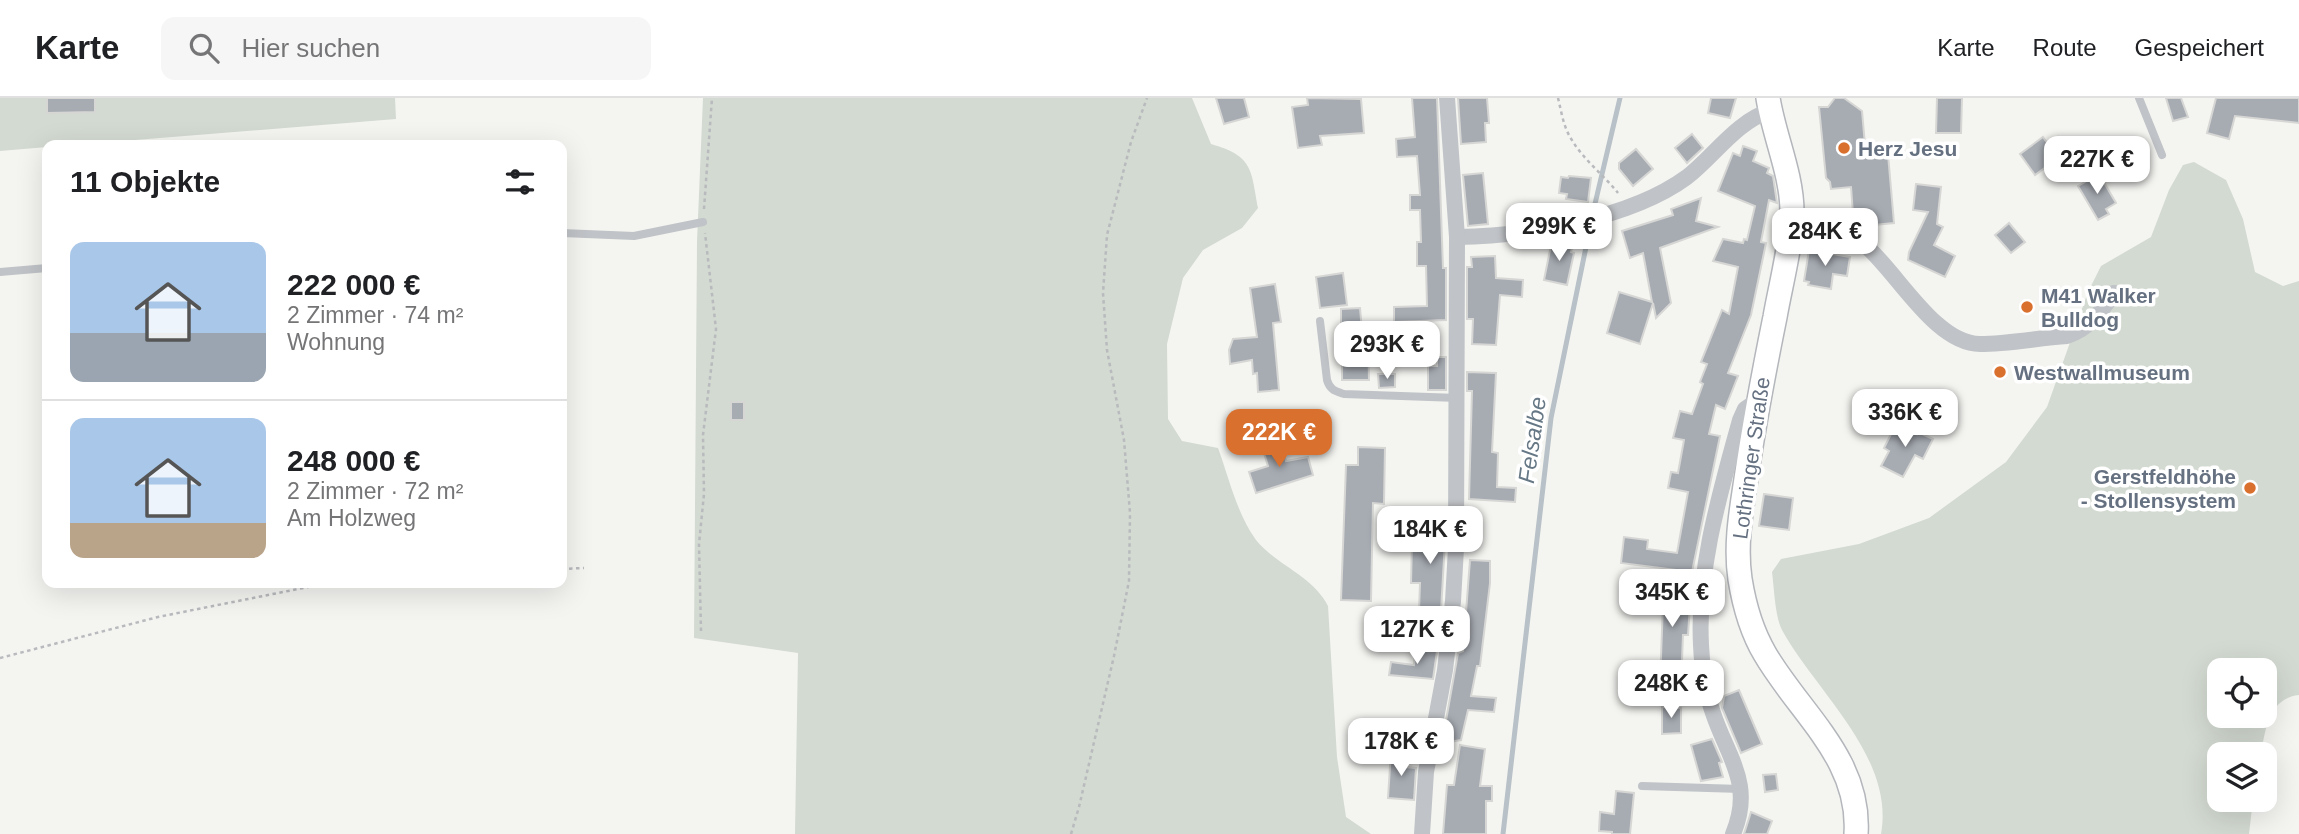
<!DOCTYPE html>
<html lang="de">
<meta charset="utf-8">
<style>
body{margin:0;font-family:Arial,sans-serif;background:#f6f6f6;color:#202124;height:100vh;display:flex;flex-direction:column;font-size:26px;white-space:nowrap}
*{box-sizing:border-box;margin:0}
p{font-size:23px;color:#757577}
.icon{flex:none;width:38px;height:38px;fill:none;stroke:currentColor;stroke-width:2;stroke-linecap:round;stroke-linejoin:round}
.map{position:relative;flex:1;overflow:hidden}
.side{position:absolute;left:42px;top:42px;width:525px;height:448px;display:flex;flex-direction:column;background:#fff;border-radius:14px;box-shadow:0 7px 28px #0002}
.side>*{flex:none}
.controls{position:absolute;left:2207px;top:560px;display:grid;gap:14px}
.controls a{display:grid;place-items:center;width:70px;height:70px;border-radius:14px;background:#fff;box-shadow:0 7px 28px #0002;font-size:35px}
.price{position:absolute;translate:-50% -60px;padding:0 16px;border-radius:14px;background:#fff;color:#222;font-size:23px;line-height:46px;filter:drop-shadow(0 2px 4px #0008)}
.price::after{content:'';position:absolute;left:50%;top:42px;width:21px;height:16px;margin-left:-10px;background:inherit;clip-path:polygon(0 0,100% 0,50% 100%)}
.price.current{background:#da702d;color:#fff}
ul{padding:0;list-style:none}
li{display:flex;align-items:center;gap:21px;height:175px;padding:0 28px}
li+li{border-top:2px solid #e0e0e0}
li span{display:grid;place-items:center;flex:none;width:196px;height:140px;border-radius:14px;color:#555}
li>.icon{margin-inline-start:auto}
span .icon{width:84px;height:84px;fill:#fffc;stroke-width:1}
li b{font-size:30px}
h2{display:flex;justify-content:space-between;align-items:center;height:84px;padding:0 28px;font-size:30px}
header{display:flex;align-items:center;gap:42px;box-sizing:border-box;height:98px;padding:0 35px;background:#fff;border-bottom:2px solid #e0e0e0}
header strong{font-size:33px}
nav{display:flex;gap:38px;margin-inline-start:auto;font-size:24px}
.search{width:490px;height:63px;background:#f6f6f6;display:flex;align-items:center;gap:18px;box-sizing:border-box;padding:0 24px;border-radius:14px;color:#757577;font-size:26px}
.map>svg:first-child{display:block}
.green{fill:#d3dad1;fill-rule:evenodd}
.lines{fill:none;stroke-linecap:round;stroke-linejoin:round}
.stream{stroke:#b8c1c7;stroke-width:5}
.building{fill:#a7acb3;stroke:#d6d6d4;stroke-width:2}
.secondary-casing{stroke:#b3b6bb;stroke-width:26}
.path{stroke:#b8babd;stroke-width:2.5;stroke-dasharray:3.5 3.5;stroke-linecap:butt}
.lane{stroke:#c0c3c7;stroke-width:8}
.street{stroke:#c0c3c7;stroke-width:16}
.secondary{stroke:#fff;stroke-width:23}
.poi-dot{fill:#da702d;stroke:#fff;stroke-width:2.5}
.labels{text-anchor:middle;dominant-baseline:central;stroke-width:7;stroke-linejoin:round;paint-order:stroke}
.poi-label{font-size:21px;font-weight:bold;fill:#657081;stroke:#fff;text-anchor:start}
.street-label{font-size:21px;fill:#657081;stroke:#fff}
.water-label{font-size:23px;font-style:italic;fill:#667885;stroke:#fff}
</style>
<header>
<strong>Karte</strong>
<div class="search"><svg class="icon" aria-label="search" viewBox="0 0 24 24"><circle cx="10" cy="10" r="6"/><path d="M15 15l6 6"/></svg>Hier suchen</div>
<nav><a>Karte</a><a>Route</a><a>Gespeichert</a></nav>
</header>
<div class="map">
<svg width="2299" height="736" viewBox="0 0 2299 736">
<rect width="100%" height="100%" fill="#f4f5f1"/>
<g class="green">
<path d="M0,0H395L396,21L73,47H47V49L0,53Z"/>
<path d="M703,0H1192L1211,46C1253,58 1251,71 1258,110L1242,130L1203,152L1183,180L1167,246L1168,321L1182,343L1218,350C1229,380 1237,416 1256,442C1276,467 1313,478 1328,508L1337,659L1346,719L1371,736H795L798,555L694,540L697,144Z"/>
<path d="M2194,64L2226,82L2243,121L2255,174L2283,188L2299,183V597C2269,600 2265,633 2261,656H2219V702H2253L2249,736H1881C1895,659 1816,594 1782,532C1775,519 1774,489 1772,474L1781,461L1859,446L1929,420L2006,364L2047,309L2088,194L2101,168L2151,139L2169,92L2183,67ZM2219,572H2264V618H2219Z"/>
</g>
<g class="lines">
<path class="stream" d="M1503,736L1551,320L1594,110L1620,0"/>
</g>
<g class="building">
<path d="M47,0H95V14L47,15Z"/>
<path d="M1216,0H1244L1249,19L1224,26Z"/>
<path d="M1307,0L1361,1L1364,35L1320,38L1322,47L1298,50L1292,9L1308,7Z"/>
<path d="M1412,0H1437L1443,170H1446V222L1394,224V209L1427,208L1426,168H1417V144H1421L1420,112H1410V97H1420L1417,58L1397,59L1396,41L1415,39Z"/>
<path d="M1458,0H1487L1489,25H1485L1486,44L1461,46Z"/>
<path d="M1711,0H1736L1730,20L1708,15Z"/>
<path d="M1835,0H1844L1862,13L1865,47L1887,45L1894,125L1854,129L1851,89L1831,91L1830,84L1826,80L1819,9H1828Z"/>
<path d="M1937,0H1962L1961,35H1936Z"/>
<path d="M2166,0H2181L2188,19L2173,23Z"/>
<path d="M2216,0H2299V25L2235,18L2229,41L2207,35Z"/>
<path d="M1692,36L1703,50L1687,65L1675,50Z"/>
<path d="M2043,39L2048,46L2058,39L2068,53L2035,77L2020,56Z"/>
<path d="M1743,48L1757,53L1753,63L1769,70L1767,75L1773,78L1777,105L1769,102L1761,144L1766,145L1751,217L1728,275L1738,278L1725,311L1716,307L1709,336L1720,338L1692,474L1621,465L1624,439L1648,442L1647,451L1677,455L1688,394L1668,390L1671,374L1678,375L1684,342L1673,340L1680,313L1692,316L1703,286L1700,284L1707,266L1701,264L1722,212L1729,216L1738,169L1713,163L1723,141L1743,145L1744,141L1747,142L1755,108L1718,93L1733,55L1740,58Z"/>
<path d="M1636,51L1653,71L1633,88L1619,71V65Z"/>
<path d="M1483,75L1488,126L1468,128L1463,77Z"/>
<path d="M2099,76L2116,105L2106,111L2109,116L2098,122L2078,88Z"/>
<path d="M1569,78L1591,80L1588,104L1566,101L1567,96L1559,95L1561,79L1568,80Z"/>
<path d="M1916,86L1941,89L1937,126L1943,129L1934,147L1955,158L1945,179L1908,162L1909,154L1928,114L1913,112Z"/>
<path d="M1701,100L1696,123L1718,129L1660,150L1671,205L1656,220L1653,205L1640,246L1607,235L1619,194L1652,204L1643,155L1630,160L1622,133L1673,117L1671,111Z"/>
<path d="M2009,125L2025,144L2011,155L1995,137Z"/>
<path d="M1552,142L1573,146L1571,154L1574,155L1567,187L1544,182Z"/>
<path d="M1809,152L1850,159L1847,178L1833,176L1831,191L1808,187L1809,184L1804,183Z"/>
<path d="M1495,158L1496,180L1523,182L1522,199L1500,197L1496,247L1472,246L1473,221H1467V169H1472L1471,159Z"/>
<path d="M1343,175L1347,207L1320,210L1316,179Z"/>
<path d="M1275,186L1281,224L1273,225L1279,292L1258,294L1257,275L1253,276L1252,262L1230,266L1229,252L1233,241L1257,239L1250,190Z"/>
<path d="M1360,210L1362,233H1368L1369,282H1342V258H1336L1337,245H1341V211Z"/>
<path d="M1437,259H1446V292H1428V268H1437Z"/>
<path d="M1467,274L1496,275L1492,354L1498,355L1497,389L1516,390L1515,404L1469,401L1472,293H1467Z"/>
<path d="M1378,276H1395V289L1379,290Z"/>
<rect x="731" y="304" width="13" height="18"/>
<path d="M1897,324L1933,341L1923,361L1915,357L1903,379L1881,368L1889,353L1884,350Z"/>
<path d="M1280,343L1286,363L1308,359L1313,377L1256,395L1249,374L1268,368L1262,349Z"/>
<path d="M1358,349L1385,350L1384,406L1373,405L1371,503L1341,502L1346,367H1358Z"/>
<path d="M1764,396L1793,400L1789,432L1759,428Z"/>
<path d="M1424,425H1446L1441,513H1419L1420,485H1411L1412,444L1424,445Z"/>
<path d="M1470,462L1490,463V485L1480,568H1477L1471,598L1496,600L1494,614L1468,612L1461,642L1442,645L1458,555L1463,553Z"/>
<path d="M1649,488H1690L1691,491L1688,537H1683L1681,587L1660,586L1663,505L1648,504Z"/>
<path d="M1415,551L1437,553L1433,581L1389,577L1391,564L1414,567Z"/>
<path d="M1739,592L1762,646L1741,655L1722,610L1724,598Z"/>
<path d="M1662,609L1681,610V635L1662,636Z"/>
<path d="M1712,641L1722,664L1719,665L1723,679L1701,683L1691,647Z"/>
<path d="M1460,647L1485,651L1480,688H1492V703H1486V736H1443L1447,687H1454Z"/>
<path d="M1391,653L1407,654L1406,669L1416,670L1414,702L1388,700Z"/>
<path d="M1776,676L1778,692L1765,694L1763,677Z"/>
<path d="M1616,693L1634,695L1630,736H1612V734L1599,733L1600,714L1614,716Z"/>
<path d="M1751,714L1772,723L1767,736H1744Z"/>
</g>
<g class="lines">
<defs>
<path id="secondary" d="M1768,0C1774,38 1792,76 1792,114C1791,149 1781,185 1775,219C1764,273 1754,326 1746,381C1741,414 1735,447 1740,481C1744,506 1752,534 1765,556C1800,616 1861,661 1856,736"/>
</defs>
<use href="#secondary" class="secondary-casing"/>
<g class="path">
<path d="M1558,0C1561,12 1563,26 1569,37C1581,60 1602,75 1618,95"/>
<path d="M704,111L712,0"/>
<path d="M562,471L584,470"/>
<path d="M701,533L699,446L704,396L703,337L716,231L705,135"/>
<path d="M0,560L158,519L323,486L344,485"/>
<path d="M1071,736L1079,709L1114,558L1129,483L1130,415L1124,342L1107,252L1103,195L1107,137L1131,44L1147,0"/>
</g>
<g class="lane">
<path d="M2139,0L2162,57"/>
<path d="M562,135L634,138L703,124"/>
<path d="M0,174L47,170"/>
<path d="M1320,223L1327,282C1330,292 1335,293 1344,296L1458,300"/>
<path d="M1642,688L1741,691"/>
</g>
<g class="street">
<path d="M1791,130C1817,134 1842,138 1867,149C1898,176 1936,246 1980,246C2008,246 2038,240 2067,238C2090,230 2100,215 2114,195"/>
<path d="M1457,139C1526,138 1630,121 1687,79C1714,58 1737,23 1770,13"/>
<path d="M1422,736L1426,674L1445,572L1453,503L1456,450L1457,139L1447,0"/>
<path d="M1733,736C1754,686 1728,660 1713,615C1705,593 1702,570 1701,547C1697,471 1720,395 1740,322L1745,311L1758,302"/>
</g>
<use href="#secondary" class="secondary"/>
</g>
<g class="poi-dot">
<circle cx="1844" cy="50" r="7"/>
<circle cx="2027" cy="209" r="7"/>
<circle cx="2000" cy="274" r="7"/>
<circle cx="2250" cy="390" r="7"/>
</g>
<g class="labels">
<g class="poi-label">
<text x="1858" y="50">Herz Jesu</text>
<text x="2041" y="197">M41 Walker<tspan x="2041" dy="24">Bulldog</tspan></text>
<text x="2014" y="274">Westwallmuseum</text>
<text x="2236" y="378" text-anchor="end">Gerstfeldhöhe<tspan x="2236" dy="24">- Stollensystem</tspan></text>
</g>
<g class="street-label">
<text transform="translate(1751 360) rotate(-82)">Lothringer Straße</text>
</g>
<g class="water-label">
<text transform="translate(1532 342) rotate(-82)">Felsalbe</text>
</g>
</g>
</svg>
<div class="controls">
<a><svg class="icon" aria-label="locate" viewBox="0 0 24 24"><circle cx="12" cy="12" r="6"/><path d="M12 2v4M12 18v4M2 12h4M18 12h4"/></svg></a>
<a><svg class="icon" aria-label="layers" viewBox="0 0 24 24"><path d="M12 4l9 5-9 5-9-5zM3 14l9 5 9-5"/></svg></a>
</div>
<b class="price" style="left:2097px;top:98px">227K €</b>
<b class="price" style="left:1559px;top:165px">299K €</b>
<b class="price" style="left:1825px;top:170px">284K €</b>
<b class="price" style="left:1387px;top:283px">293K €</b>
<b class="price" style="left:1905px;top:351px">336K €</b>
<b class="price current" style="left:1279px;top:371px">222K €</b>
<b class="price" style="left:1430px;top:468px">184K €</b>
<b class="price" style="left:1672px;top:531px">345K €</b>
<b class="price" style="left:1417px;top:568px">127K €</b>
<b class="price" style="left:1671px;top:622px">248K €</b>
<b class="price" style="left:1401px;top:680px">178K €</b>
<section class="side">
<h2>11 Objekte<svg class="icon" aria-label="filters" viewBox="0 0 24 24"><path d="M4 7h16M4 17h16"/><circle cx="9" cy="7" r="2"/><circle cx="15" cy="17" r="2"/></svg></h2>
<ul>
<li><span style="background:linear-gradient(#a9c7e8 65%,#9aa5b1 0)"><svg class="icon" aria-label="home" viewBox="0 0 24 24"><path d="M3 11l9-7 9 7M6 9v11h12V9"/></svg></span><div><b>222 000 €</b><p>2 Zimmer · 74 m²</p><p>Wohnung</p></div></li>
<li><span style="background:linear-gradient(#a9c7e8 75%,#b9a48a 0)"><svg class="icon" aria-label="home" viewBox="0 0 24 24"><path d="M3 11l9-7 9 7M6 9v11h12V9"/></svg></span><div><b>248 000 €</b><p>2 Zimmer · 72 m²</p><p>Am Holzweg</p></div></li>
</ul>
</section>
</div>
